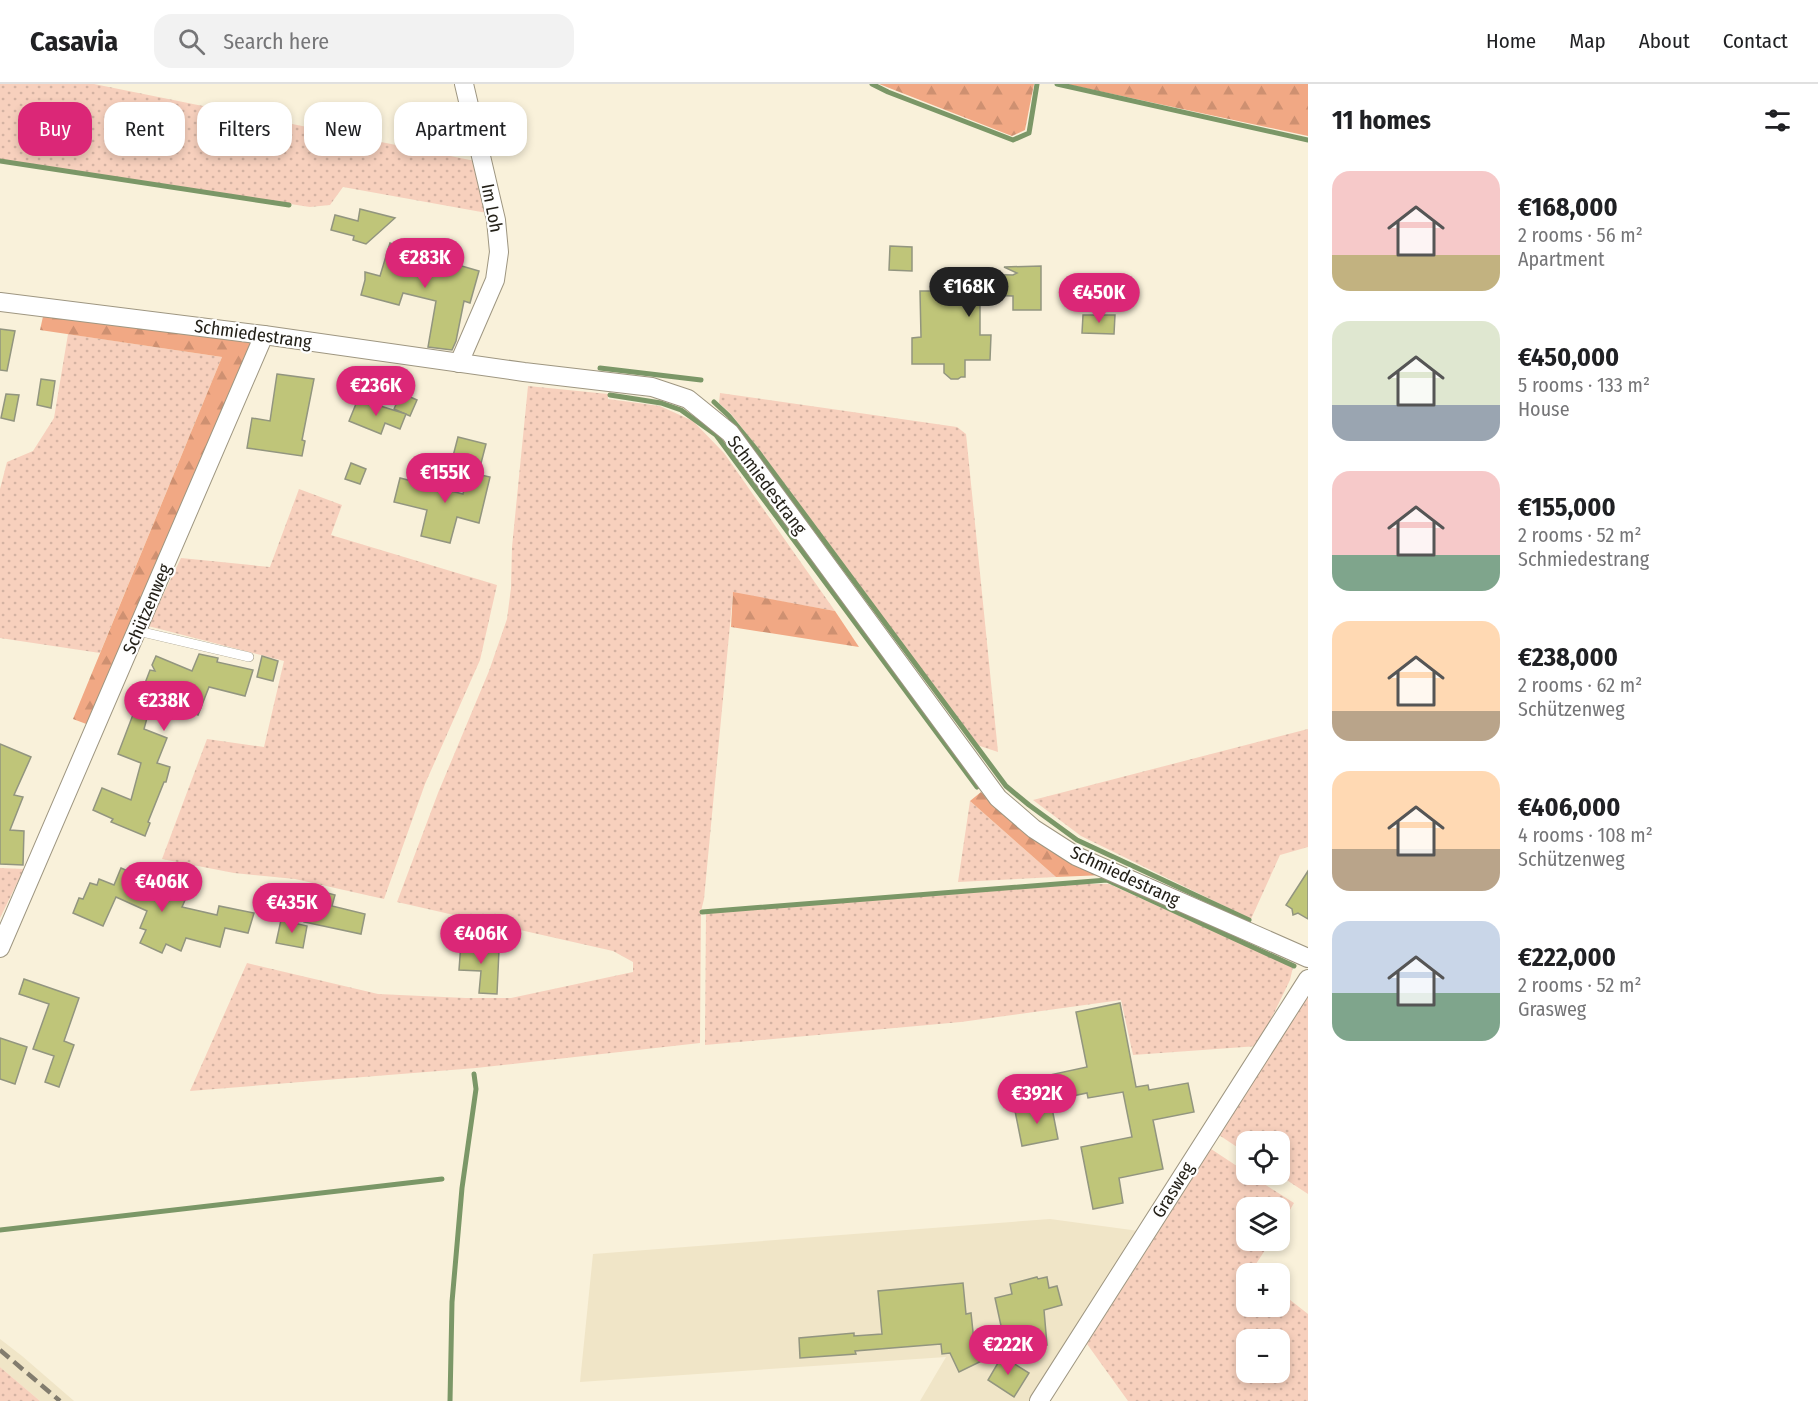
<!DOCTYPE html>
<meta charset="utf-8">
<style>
body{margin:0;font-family:"Fira Sans Condensed",sans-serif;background:#f2f2f2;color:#202124;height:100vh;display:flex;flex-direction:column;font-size:22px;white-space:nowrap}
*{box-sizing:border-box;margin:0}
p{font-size:20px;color:#757577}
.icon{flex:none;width:33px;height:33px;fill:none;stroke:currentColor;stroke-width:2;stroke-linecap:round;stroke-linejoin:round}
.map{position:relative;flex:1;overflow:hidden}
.sheet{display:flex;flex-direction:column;background:#fff;width:510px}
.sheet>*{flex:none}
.banner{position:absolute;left:18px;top:18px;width:570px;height:54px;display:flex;gap:12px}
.fabs{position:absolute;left:1236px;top:1047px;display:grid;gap:12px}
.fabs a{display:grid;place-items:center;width:54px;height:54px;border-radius:12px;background:#fff;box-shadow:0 3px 9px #0003;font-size:30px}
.price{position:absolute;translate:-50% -51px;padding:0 14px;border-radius:21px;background:#db2777;color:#fff;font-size:20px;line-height:39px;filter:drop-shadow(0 2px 3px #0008)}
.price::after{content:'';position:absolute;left:50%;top:36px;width:18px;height:14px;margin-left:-9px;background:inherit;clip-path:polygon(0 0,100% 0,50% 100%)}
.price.selected{background:#222;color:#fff}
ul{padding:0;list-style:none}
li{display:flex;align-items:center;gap:18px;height:150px;padding:0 24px}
li span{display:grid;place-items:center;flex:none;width:168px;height:120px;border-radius:18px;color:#555}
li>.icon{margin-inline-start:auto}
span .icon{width:72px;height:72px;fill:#fffc;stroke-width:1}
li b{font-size:26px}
h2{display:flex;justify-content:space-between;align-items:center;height:72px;padding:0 24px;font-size:26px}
.tag{padding:0 21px;border-radius:18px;background:#fff;box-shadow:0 3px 9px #0003;font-size:21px;line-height:54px}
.tag.selected{background:#db2777;color:#fff}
header{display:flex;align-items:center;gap:36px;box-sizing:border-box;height:84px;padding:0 30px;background:#fff;border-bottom:2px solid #e0e0e0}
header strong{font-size:28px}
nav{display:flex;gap:33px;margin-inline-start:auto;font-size:21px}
.search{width:420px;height:54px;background:#f2f2f2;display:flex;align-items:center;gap:15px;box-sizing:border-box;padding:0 21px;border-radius:18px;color:#757577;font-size:22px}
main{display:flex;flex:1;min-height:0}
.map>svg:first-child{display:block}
.built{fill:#f0e5c7}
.green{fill:url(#green-dots);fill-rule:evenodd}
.forest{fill:url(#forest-firs)}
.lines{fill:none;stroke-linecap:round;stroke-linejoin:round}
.stream{stroke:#7b9767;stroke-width:5}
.building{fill:#bfc579;stroke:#92957f;stroke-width:1.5}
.service-casing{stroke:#9e9681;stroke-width:10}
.minor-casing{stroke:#9e9681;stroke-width:20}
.service{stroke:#fff;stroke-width:9}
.minor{stroke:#fff;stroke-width:18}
.rail{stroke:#827c6e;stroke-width:4.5;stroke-dasharray:12 6;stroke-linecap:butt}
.labels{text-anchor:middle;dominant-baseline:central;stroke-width:4.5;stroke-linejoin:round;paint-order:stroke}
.street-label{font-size:18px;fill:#232018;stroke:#fefefe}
</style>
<header>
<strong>Casavia</strong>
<div class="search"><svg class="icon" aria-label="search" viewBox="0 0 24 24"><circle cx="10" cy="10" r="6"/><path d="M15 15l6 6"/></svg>Search here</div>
<nav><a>Home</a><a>Map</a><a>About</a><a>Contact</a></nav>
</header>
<main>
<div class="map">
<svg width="1308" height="1317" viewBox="0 0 1308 1317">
<defs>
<pattern id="green-dots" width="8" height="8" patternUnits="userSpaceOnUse" patternTransform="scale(1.5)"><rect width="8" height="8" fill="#f7d0bd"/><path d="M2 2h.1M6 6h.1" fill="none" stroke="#d3b2a2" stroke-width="1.8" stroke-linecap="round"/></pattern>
<pattern id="forest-firs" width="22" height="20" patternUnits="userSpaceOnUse" patternTransform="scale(1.5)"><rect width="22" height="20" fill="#f1a884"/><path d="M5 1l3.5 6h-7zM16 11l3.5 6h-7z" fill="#ce9071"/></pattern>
</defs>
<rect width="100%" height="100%" fill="#f9f1da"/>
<g class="built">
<path d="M1050,1135L1139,1147L1032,1317H920L946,1273L580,1298L593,1170Z"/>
<path d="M0,1255L22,1272L74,1317H40L0,1283Z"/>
</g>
<g class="green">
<path d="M0,0H94L475,77L487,129L343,103L330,121L310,123L0,76Z"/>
<path d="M68,250L222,273L100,569L0,554V405L7,378L33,367L54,334Z"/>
<path d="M528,302L608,310V315L660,322L693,337L724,369L835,527L733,509L704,815L701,827L700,959L476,984L190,1007L247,879L378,910L466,914H511L633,888V878L613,867L397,818L438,709L489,587L507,535L511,504L512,463Z"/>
<path d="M720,309L957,343L966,350L998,668L977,661L758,364L731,330L719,319Z"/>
<path d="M299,405L342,421L331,451L497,501L480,576L425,700L384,815L295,795L234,789L162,775L207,655L264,663L284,577L148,542L181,474L270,483Z"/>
<path d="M1308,645V763L1280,771L1251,835L1081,752L1033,716Z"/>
<path d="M970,717L1056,793L958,798Z"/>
<path d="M0,784L24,785L0,834Z"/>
<path d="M1072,800H1109L1293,883L1290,896L1258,962L1133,971L1121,916L961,938L705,961L706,829Z"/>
<path d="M1308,912V1110L1279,1091L1280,1058H1246V1069L1219,1051Z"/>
<path d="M1211,1065L1246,1088V1090L1250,1091L1294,1119L1280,1143V1124H1246V1156L1271,1157L1252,1186L1257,1189L1246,1190V1222H1280V1208L1308,1230V1317H1128L1087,1260ZM1246,1256H1280V1288H1246Z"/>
<path d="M0,1283L40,1317H0Z"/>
</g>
<g class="forest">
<path d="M879,0H1034L1025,46L1012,52Z"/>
<path d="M1066,0H1308V52Z"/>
<path d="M44,228L256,257L89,641L73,635L222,273L40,246Z"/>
<path d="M733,508L835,527L859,563L731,543Z"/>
<path d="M981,708L994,722L1105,791L1056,793L970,717Z"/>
</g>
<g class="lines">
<g class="stream">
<path d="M872,0L888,8L1013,56L1029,49L1037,0"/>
<path d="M1057,0L1308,56"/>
<path d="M0,77L289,121"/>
<path d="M600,284L701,296"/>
<path d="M610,311L661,319L681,326L716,351L977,703"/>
<path d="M714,318L729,332L756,365L1006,702L1029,721L1077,756L1249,836"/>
<path d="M702,828L1107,796L1294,882"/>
<path d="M0,1146L442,1095"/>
<path d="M450,1317L452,1218L462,1104L476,1005L474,990"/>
</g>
</g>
<g class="building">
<path d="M360,125L395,134L366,160L353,156L354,152L331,146L335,131L358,137Z"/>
<path d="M390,159L424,171L479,187L470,219L464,217L456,257L452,266L428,263L436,217L403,209L399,221L361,211L365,196V188L380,192Z"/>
<path d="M890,162L912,163V187L889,186Z"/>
<path d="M1041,182V226H1013V212L980,211V251H991L990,276H965V293H961L958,295H951L944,289V280H912V254L921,253L920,207H971V190L1013,191L1017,189L1004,183Z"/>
<path d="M1083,231H1115L1114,250L1082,249Z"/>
<path d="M0,245L15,247L7,287L0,286Z"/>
<path d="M277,290L314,295L302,356L305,357L302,372L247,364L252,334L270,337Z"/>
<path d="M41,295L55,297L51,324L37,321Z"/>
<path d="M401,309L417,316L410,332L394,325Z"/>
<path d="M6,310L19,311L14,337L1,334Z"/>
<path d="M358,315L406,330L400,345L385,339L381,350L349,337Z"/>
<path d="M458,353L486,360L480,383L452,376Z"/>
<path d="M351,379L366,385L360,400L345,395Z"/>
<path d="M468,388L490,393L479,439L457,433L450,459L421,452L427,426L394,418L400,394L463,410Z"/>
<path d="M199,570L218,574L217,578L253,586L245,612L209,603L198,631L153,612L144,645L167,654L157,679L170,683L166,698H164L148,738L150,739L145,752L111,738L113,735L93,726L102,704L131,716L141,679L118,670L150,586L155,587L152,581L156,572L192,587Z"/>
<path d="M262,572L278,577L273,597L257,593Z"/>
<path d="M0,660L31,673L14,711L23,713L10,746L24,747L23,781L0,780Z"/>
<path d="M121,784L139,792L133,806L157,816L167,795L190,805L182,823L217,831L219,822L254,829L248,849L225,844L220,863L186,854L181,867L166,860L162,869L140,859L146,846L140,844L147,827L116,813L103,842L73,829L79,814L83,815L90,799L97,801L99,795L114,801Z"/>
<path d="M1308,787V835L1298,829L1293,831L1292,825L1286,821Z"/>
<path d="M320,807L335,811L332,822L365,830L361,850L304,838L307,824L315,826Z"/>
<path d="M281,836L307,842L303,864L276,859Z"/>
<path d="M461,859L483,861L482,864L499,866L497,910L479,909L481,887L459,886Z"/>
<path d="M24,895L79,914L64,957L74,961L59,1003L45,998L54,972L33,965L49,920L19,910Z"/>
<path d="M1120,919L1136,1003L1148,1001L1149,1006L1188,999L1194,1028L1153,1036L1163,1085L1119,1094L1123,1119L1093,1125L1081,1063L1132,1053L1123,1008L1088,1014L1087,1009L1039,1019L1035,1000L1046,998L1045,992L1087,983L1076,928Z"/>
<path d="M0,954L27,963L15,1000L0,995Z"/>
<path d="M1051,1019L1058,1055L1022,1062L1015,1027Z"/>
<path d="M1037,1193L1038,1195L1047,1193L1049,1204L1057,1202L1062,1221L1044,1226L1047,1261L992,1266L998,1269L959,1288L950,1269L942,1270L941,1260L855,1267L856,1270L800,1274L799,1254L854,1249V1252L882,1250L878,1207L963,1199L966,1230L971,1229L974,1257L1003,1251L995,1214L1012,1210L1010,1200Z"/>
<path d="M1002,1272L1029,1289L1014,1313L988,1296Z"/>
</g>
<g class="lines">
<defs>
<path id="service" d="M138,547L249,573"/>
<g id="minor">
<path d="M0,218L264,251L524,288L652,303L688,315L730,349L998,714L1034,745L1076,772L1308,874"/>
<path d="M459,279L495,196L499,168L496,136L464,0"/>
<path d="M0,864L264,251"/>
<path d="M1039,1317L1308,895"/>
</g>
</defs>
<use href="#service" class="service-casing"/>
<use href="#minor" class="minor-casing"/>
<use href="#service" class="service"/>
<use href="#minor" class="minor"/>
<path class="rail" d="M0,1266L60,1317"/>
</g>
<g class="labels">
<g class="street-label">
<text transform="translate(492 124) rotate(79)">Im Loh</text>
<text transform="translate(253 250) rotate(8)">Schmiedestrang</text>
<text transform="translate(767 401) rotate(53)">Schmiedestrang</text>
<text transform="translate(147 525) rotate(-67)">Schützenweg</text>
<text transform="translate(1125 792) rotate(25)">Schmiedestrang</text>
<text transform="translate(1173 1106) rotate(-58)">Grasweg</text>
</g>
</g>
</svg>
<div class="fabs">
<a><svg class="icon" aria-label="locate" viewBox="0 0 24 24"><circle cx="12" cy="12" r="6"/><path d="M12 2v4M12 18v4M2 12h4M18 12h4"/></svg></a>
<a><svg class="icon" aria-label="layers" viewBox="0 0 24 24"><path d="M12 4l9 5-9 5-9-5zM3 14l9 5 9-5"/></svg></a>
<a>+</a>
<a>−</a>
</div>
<b class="price" style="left:425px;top:205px">€283K</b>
<b class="price selected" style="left:969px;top:234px">€168K</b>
<b class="price" style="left:1099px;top:240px">€450K</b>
<b class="price" style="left:376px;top:333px">€236K</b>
<b class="price" style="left:445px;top:420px">€155K</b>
<b class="price" style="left:164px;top:648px">€238K</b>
<b class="price" style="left:162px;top:829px">€406K</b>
<b class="price" style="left:292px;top:850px">€435K</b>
<b class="price" style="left:481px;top:881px">€406K</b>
<b class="price" style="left:1037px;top:1041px">€392K</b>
<b class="price" style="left:1008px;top:1292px">€222K</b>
<div class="banner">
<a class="tag selected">Buy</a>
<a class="tag">Rent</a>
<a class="tag">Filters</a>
<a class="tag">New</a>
<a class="tag">Apartment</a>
</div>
</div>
<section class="sheet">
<h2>11 homes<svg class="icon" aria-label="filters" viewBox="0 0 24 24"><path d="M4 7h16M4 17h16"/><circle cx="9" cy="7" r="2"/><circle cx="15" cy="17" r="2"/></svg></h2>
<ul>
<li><span style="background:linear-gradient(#f6c9c9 70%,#c2b280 0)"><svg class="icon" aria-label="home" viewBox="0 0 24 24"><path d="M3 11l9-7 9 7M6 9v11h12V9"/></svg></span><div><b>€168,000</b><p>2 rooms · 56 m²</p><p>Apartment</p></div></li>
<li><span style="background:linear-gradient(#dfe7d0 70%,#9aa5b1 0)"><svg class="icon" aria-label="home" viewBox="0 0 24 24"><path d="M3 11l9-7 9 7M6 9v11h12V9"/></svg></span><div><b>€450,000</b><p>5 rooms · 133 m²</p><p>House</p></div></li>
<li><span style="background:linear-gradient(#f6c9c9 70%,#7fa58c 0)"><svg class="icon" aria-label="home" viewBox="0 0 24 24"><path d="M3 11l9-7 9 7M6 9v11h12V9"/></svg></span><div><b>€155,000</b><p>2 rooms · 52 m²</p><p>Schmiedestrang</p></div></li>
<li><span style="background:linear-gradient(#ffd9b3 75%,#b9a48a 0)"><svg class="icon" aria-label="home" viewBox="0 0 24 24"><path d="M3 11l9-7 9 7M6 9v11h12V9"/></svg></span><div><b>€238,000</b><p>2 rooms · 62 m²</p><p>Schützenweg</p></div></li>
<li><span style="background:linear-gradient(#ffd9b3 65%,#b9a48a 0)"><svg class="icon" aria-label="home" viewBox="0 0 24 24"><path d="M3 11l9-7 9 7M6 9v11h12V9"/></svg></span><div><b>€406,000</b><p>4 rooms · 108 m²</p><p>Schützenweg</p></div></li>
<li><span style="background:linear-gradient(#c9d6e8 60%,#7fa58c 0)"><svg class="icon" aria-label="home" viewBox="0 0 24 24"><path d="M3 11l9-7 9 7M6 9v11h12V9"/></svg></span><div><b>€222,000</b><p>2 rooms · 52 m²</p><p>Grasweg</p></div></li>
</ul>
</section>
</main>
